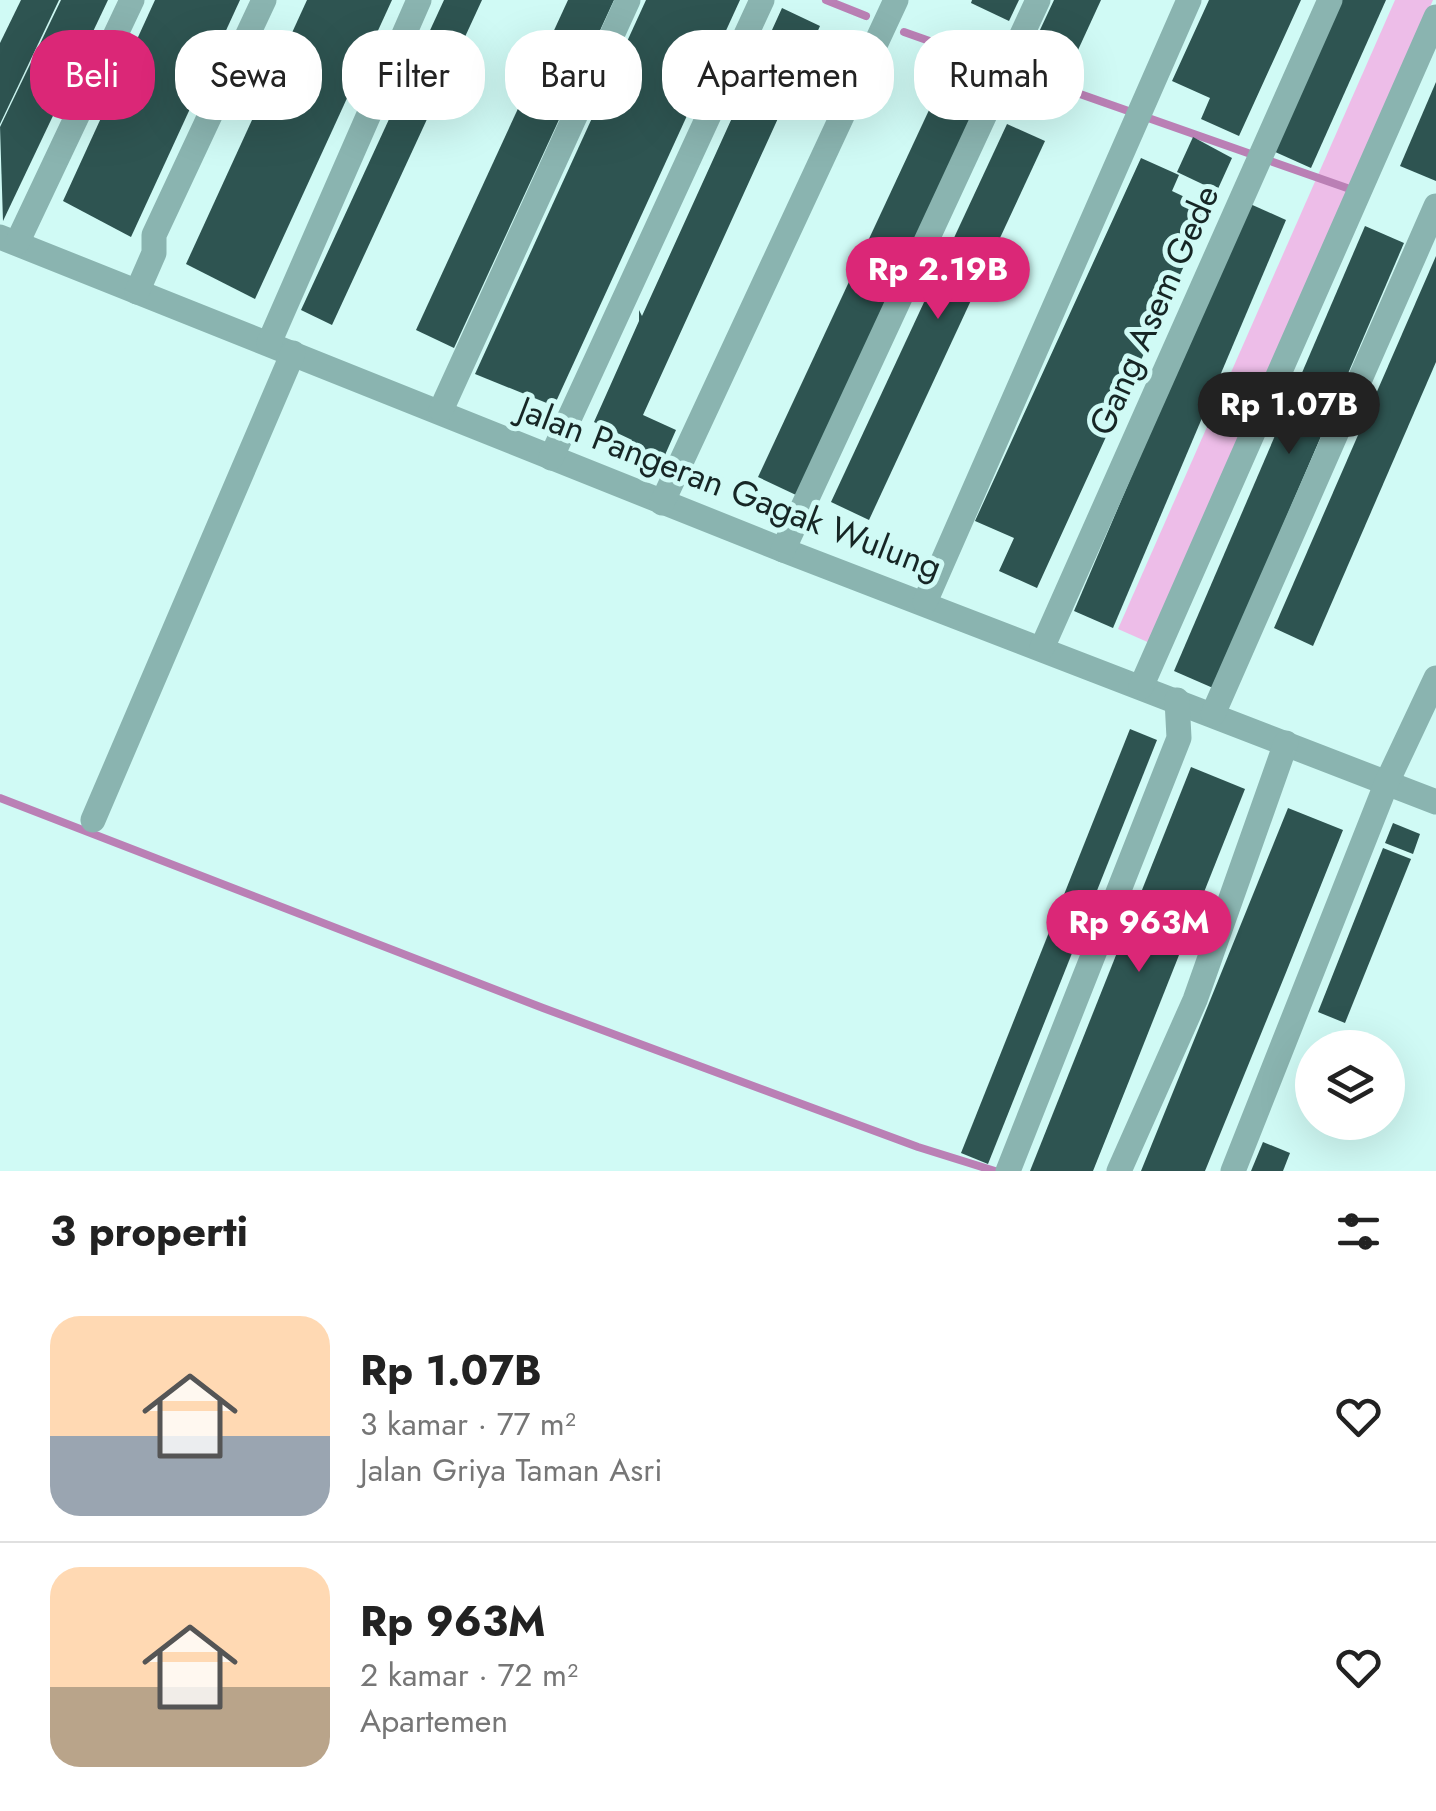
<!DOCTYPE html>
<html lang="id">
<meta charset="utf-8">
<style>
body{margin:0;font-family:Jost,sans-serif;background:#f6f6f6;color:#222;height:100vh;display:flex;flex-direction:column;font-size:38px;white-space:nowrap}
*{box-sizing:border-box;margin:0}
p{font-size:32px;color:#767676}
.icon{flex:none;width:55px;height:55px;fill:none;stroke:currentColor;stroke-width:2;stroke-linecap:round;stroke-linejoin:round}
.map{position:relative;height:1171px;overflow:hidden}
.panel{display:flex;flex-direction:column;background:#fff;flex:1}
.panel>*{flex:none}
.top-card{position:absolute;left:30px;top:30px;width:1378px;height:90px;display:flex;gap:20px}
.fabs{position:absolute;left:1295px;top:1030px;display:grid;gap:20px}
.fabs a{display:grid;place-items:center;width:110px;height:110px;border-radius:50%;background:#fff;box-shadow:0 10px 40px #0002;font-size:50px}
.price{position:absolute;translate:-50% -85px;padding:0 22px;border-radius:35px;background:#db2777;color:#fff;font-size:32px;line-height:65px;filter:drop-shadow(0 2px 5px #0008)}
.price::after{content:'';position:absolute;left:50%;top:60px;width:30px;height:22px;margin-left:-15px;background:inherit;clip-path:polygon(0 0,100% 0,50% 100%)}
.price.active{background:#222;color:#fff}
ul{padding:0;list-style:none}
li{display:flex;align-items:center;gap:30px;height:250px;padding:0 50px}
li+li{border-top:2px solid #e0e0e0}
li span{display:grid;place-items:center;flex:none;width:280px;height:200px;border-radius:30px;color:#555}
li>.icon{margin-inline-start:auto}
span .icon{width:120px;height:120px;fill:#fffc;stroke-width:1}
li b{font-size:42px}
h2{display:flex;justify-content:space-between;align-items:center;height:120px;padding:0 50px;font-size:42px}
.chip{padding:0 35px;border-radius:40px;background:#fff;box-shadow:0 10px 40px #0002;font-size:35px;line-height:90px}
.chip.active{background:#db2777;color:#fff}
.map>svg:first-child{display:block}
.green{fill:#edbde8}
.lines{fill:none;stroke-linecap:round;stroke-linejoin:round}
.stream{stroke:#ba80b5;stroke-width:8}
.building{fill:#2e5451}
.street{stroke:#8ab4b0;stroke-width:25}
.labels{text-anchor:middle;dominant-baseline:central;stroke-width:10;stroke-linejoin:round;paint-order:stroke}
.street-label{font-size:35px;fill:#162625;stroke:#d0faf5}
</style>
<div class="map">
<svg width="1436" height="1171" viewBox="0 0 1436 1171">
<rect width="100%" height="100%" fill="#d0faf5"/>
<path class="green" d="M1395,0H1433L1152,644L1118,629Z"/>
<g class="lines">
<g class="stream">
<path d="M826,0L866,16"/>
<path d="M904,32L1347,188"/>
<path d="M0,798L543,1008L918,1147L995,1171"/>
</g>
</g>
<g class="building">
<path d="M21,0H59L0,124V43Z"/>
<path d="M61,0H108L3,221L0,127Z"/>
<path d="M155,0H240L131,237L63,201Z"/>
<path d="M307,0H392L255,299L186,264Z"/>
<path d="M444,0H482L332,325L301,310Z"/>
<path d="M568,0H614L454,348L416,330Z"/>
<path d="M646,0H740L554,406L475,374Z"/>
<path d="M972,0H1019L1009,21L971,3Z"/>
<path d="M1054,0H1101L1078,50L1039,32Z"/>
<path d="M1209,0H1301L1239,136L1201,119L1210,98L1172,81Z"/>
<path d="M1340,0H1386L1311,168L1273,151Z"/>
<path d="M782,8L820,26L643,415L676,430L661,464L628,449L632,440L594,422L639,321V310L642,316Z"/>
<path d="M950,65L988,83L796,495L758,477Z"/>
<path d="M1436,82V181L1400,166Z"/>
<path d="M1007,124L1045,141L869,520L831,502Z"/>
<path d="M1193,137L1232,158L1217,191L1177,172Z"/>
<path d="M1141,158L1179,175L1172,191L1210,209L1037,588L999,571L1014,538L975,521Z"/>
<path d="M1248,203L1286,220L1113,628L1074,611Z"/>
<path d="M1365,226L1404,243L1213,688L1174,671Z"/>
<path d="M1436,256V362L1313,646L1274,628Z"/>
<path d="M1130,729L1157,740L988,1164L961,1153Z"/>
<path d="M1191,767L1245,789L1129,1081L1093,1171H1030Z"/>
<path d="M1288,808L1343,830L1285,975L1205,1171H1141Z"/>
<path d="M1393,823L1420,834L1413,854L1385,843Z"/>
<path d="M1383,848L1411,859L1345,1023L1318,1012Z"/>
<path d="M1263,1142L1290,1153L1283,1171H1251Z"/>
</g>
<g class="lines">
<g class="street">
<path d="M0,237L783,550L1436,802"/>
<path d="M17,243L132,0"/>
<path d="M137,292L154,253V235L264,0"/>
<path d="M269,343L419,0"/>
<path d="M441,410L628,0"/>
<path d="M551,458L762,0"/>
<path d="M662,503L896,0"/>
<path d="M783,550L1038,0"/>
<path d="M925,602L1189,0"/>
<path d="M1042,648L1330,0"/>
<path d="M1141,687L1436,17"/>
<path d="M1213,714L1436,206"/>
<path d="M93,820L293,353"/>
<path d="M1008,1171L1179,738L1177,700"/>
<path d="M1119,1171L1195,1000L1286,743"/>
<path d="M1233,1171L1387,782L1436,678"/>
</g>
</g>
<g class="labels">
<g class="street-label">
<text transform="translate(1154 310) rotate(-66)">Gang Asem Gede</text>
<text transform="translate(730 488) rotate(21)">Jalan Pangeran Gagak Wulung</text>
</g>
</g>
</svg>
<div class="fabs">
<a><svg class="icon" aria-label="layers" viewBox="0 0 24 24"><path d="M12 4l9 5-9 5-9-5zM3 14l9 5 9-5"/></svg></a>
</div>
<b class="price" style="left:938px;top:322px">Rp 2.19B</b>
<b class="price active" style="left:1289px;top:457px">Rp 1.07B</b>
<b class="price" style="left:1139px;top:975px">Rp 963M</b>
<div class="top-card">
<a class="chip active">Beli</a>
<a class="chip">Sewa</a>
<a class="chip">Filter</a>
<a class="chip">Baru</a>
<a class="chip">Apartemen</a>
<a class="chip">Rumah</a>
</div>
</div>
<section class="panel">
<h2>3 properti<svg class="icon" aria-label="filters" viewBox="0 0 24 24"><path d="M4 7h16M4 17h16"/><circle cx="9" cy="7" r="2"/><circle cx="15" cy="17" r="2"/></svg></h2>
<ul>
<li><span style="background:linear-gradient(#ffd9b3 60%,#9aa5b1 0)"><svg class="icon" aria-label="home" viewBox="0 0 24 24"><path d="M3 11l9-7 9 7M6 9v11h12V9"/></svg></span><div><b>Rp 1.07B</b><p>3 kamar · 77 m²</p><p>Jalan Griya Taman Asri</p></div><svg class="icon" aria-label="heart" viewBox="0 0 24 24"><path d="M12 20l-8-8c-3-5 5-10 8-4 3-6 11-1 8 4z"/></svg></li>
<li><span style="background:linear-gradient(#ffd9b3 60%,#b9a48a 0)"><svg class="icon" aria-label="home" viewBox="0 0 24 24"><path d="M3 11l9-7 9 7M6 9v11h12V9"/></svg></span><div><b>Rp 963M</b><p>2 kamar · 72 m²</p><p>Apartemen</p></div><svg class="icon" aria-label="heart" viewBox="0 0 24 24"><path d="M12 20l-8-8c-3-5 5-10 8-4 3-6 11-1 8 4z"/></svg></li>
</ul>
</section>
